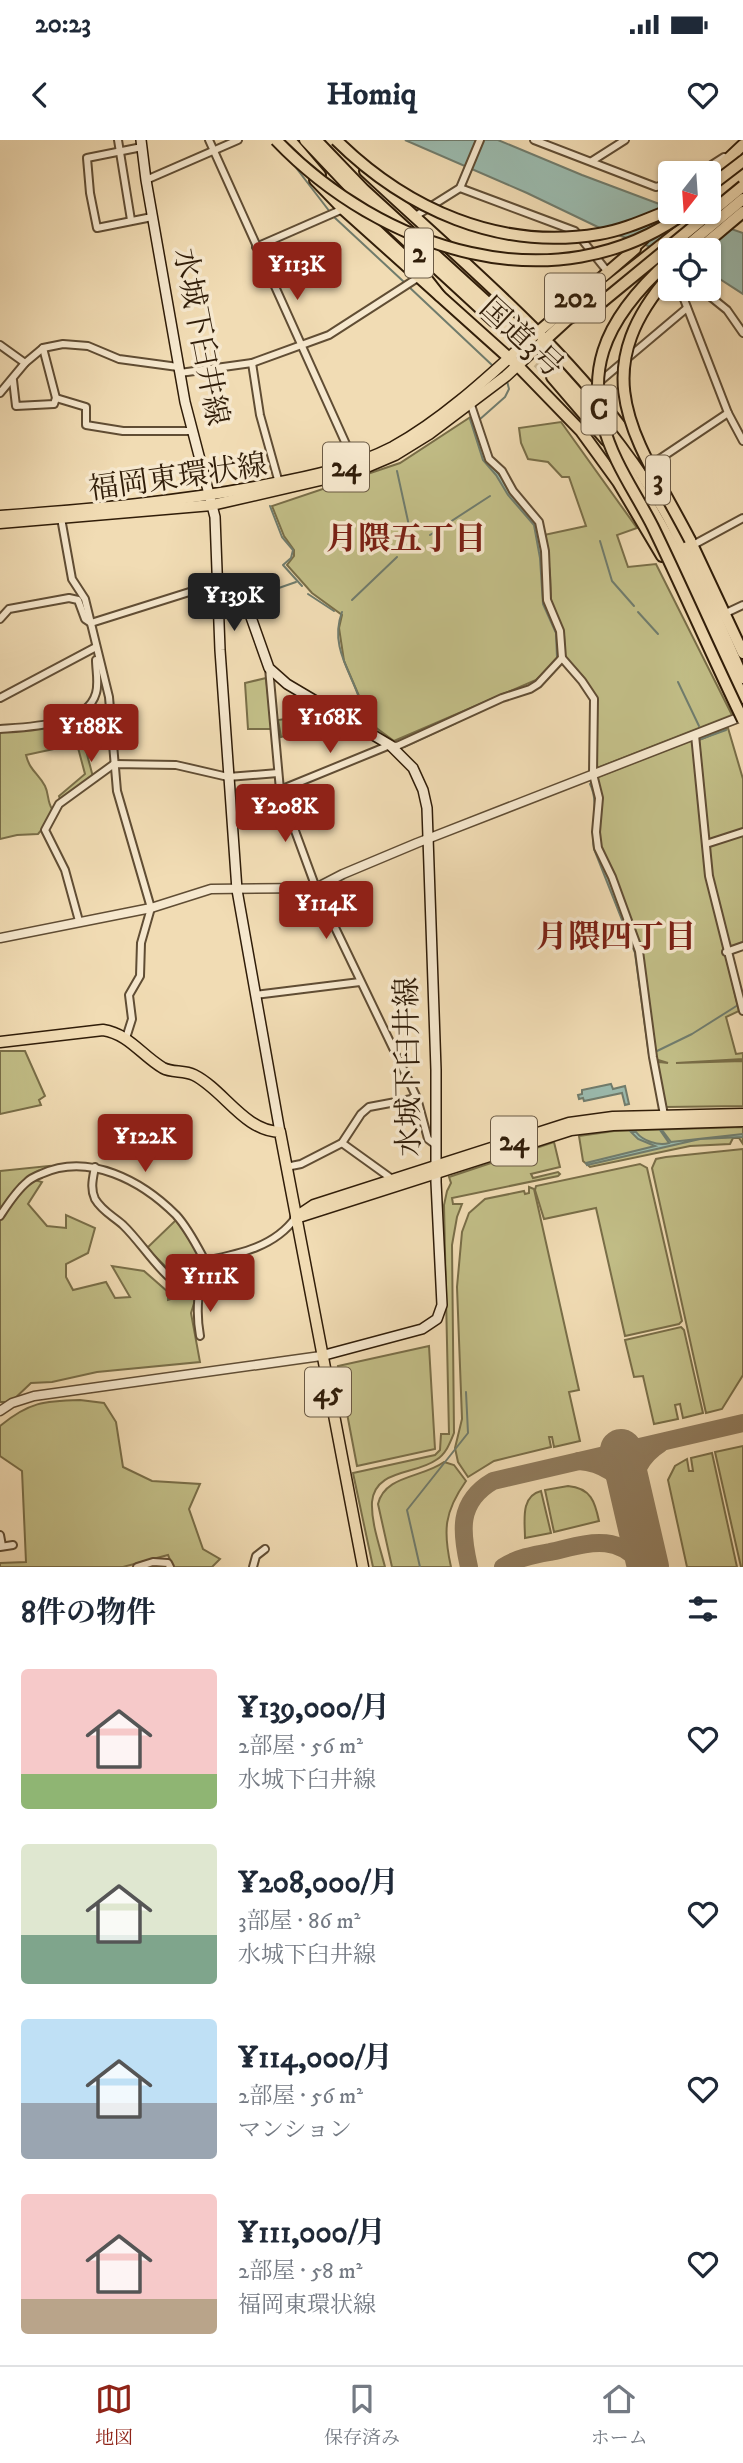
<!DOCTYPE html>
<html lang="ja">
<meta charset="utf-8">
<style>
body{margin:0;font-family:"IM FELL DW Pica","Noto Serif JP",serif;background:#f6f6f7;color:#1f2937;height:100vh;display:flex;flex-direction:column;font-size:26px;white-space:nowrap}
*{box-sizing:border-box;margin:0}
p{font-size:23px;color:#747a83}
.icon{flex:none;width:38px;height:38px;fill:none;stroke:currentColor;stroke-width:2;stroke-linecap:round;stroke-linejoin:round}
.map{position:relative;height:1427px;overflow:hidden}
.details{display:flex;flex-direction:column;background:#fff;flex:1}
.details>*{flex:none}
.needle{width:46px;rotate:197deg}
.fabs{position:absolute;left:658px;top:21px;display:grid;gap:14px}
.fabs a{display:grid;place-items:center;width:63px;height:63px;border-radius:7px;background:#fff;box-shadow:0 2px 5px #0004;font-size:35px}
.price{position:absolute;translate:-50% -60px;padding:0 16px;border-radius:7px;background:#8f2418;color:#fff;font-size:23px;line-height:46px;filter:drop-shadow(0 2px 4px #0008)}
.price::after{content:'';position:absolute;left:50%;top:42px;width:21px;height:16px;margin-left:-10px;background:inherit;clip-path:polygon(0 0,100% 0,50% 100%)}
.price.on{background:#222;color:#fff}
ul{padding:0;list-style:none}
li{display:flex;align-items:center;gap:21px;height:175px;padding:0 21px}
li span{display:grid;place-items:center;flex:none;width:196px;height:140px;border-radius:7px;color:#555}
li>.icon{margin-inline-start:auto}
span .icon{width:84px;height:84px;fill:#fffc;stroke-width:1}
li b{font-size:30px}
h2{display:flex;justify-content:space-between;align-items:center;height:84px;padding:0 21px;font-size:30px}
.status{display:flex;justify-content:space-between;align-items:center;height:49px;padding:0 35px;background:#fff;direction:ltr}
.status svg{height:19px;fill:currentColor}
header{display:flex;justify-content:space-between;align-items:center;height:91px;padding:0 21px;background:#fff;font-size:32px;font-weight:800}
.menu{display:flex;justify-content:space-around;align-items:center;height:98px;border-top:2px solid #e0e1e3;background:#fff;font-size:19px;color:#747a83}
.menu a{display:grid;justify-items:center;gap:4px}
.menu .on{color:#8f2418}
.map>svg:first-child{display:block}
.green{fill:#c2be87;stroke:#796e48;stroke-width:2}
.water{fill:#9bbbaf;stroke:#707c6d;stroke-width:2}
.lines{fill:none;stroke-linecap:round;stroke-linejoin:round}
.stream{stroke:#707c6d;stroke-width:2}
.taxiway{stroke:#907c5e;stroke-width:18}
.runway{stroke:#907c5e;stroke-width:42}
.motorway-tunnel{stroke:#cab692;stroke-width:10;stroke-dasharray:10 5;stroke-linecap:butt}
.minor-casing{stroke:#604d34;stroke-width:10}
.tertiary-casing{stroke:#604d34;stroke-width:11}
.secondary-casing{stroke:#301d09;stroke-width:12}
.primary-casing{stroke:#301d09;stroke-width:13}
.trunk-casing{stroke:#301d09;stroke-width:14}
.motorway-casing{stroke:#301d09;stroke-width:14}
.minor{stroke:#f6e8ce;stroke-width:6}
.tertiary{stroke:#f6e8ce;stroke-width:8}
.secondary{stroke:#f6e8ce;stroke-width:9}
.primary{stroke:#f1dcb4;stroke-width:10}
.trunk{stroke:#f1dcb4;stroke-width:10}
.motorway{stroke:#f1dcb4;stroke-width:10}
.motorway-bridge-casing{stroke:#301d09;stroke-width:14;stroke-linecap:butt}
.motorway-bridge{stroke:#f1dcb4;stroke-width:10}
.labels{text-anchor:middle;dominant-baseline:central;stroke-width:7;stroke-linejoin:round;paint-order:stroke}
.shield{fill:#f6e8ce;stroke:#6b5a44;stroke-width:2}
.shield-label{font-size:28px;font-weight:bold;fill:#301d09}
.street-label{font-size:30px;fill:#301d09;stroke:#f6e8ce}
.neighbourhood-label{font-size:32px;font-weight:bold;fill:#7a1f14;stroke:#f6e8ce}
</style>
<div class="status"><b>20:23</b><svg viewBox="0 0 49 12"><path d="M0 12V9h3v3zM5 12V6h3v6zM10 12V3h3v9zM15 12V0h3v12zM26 1h20v11H26zM47 4h2v5h-2z"/></svg></div>
<header><svg class="icon" aria-label="back" viewBox="0 0 24 24"><path d="M15 5l-7 7 7 7"/></svg>Homiq<svg class="icon" aria-label="heart" viewBox="0 0 24 24"><path d="M12 20l-8-8c-3-5 5-10 8-4 3-6 11-1 8 4z"/></svg></header>
<div class="map">
<svg width="743" height="1427" viewBox="0 0 743 1427">
<rect width="100%" height="100%" fill="#f1dcb4"/>
<filter id="stains"><feTurbulence type="fractalNoise" baseFrequency=".00286" numOctaves="4"/><feColorMatrix values="0 0 0 0 .2 0 0 0 0 .09 0 0 0 0 .02 0 0 0 .5 -.17"/></filter>
<radialGradient id="worn" r=".72"><stop offset=".6" stop-color="#630" stop-opacity="0"/><stop offset="1" stop-color="#630" stop-opacity=".3"/></radialGradient>
<g class="green">
<path d="M472,276L487,320L499,332L537,383L544,417L545,452L559,492L560,518L536,540L394,601L371,584L344,521L339,488L342,475L312,453L287,425L294,416V410L284,396L272,366L400,323Z"/>
<path d="M561,282L637,388L617,395L628,427L656,424L732,575L597,628L594,606L597,559L585,539L565,517L564,495L551,462L550,433L544,395L586,386L569,337H562L548,322L528,319L521,303L519,288Z"/>
<path d="M266,538L272,589H248L245,543Z"/>
<path d="M299,577L301,592L281,597L278,580Z"/>
<path d="M78,580L93,637L61,662L59,656L85,634L77,604L26,615C30,631 38,633 45,646C49,654 47,661 52,669L49,681L38,694L17,695L0,699V586Z"/>
<path d="M728,588L743,639V689L711,700L708,698L699,600Z"/>
<path d="M692,600L694,602L707,737L739,871L726,877L736,914L743,913V919L676,923L743,921V966L665,967L656,924L659,922L668,923L655,919L643,825L599,707L595,638Z"/>
<path d="M743,693V805L730,809L711,735L709,707L711,704Z"/>
<path d="M0,911H25L45,956L39,960L41,965L0,974Z"/>
<path d="M743,987V1004L739,998H733L730,1004L690,1006L590,1027L583,1021L579,996L614,991Z"/>
<path d="M554,1002L560,1027L531,1034L533,1038L558,1032L560,1034L558,1036L452,1058L453,1064H462L457,1077L452,1105L454,1293C450,1303 446,1314 436,1320C415,1335 375,1329 372,1362C371,1383 380,1407 385,1427H373L353,1333L435,1315L440,1310L441,1294H449L444,1065L447,1051L451,1043L449,1037Z"/>
<path d="M743,1009V1235L722,1269L706,1273L652,1028L656,1019L666,1017Z"/>
<path d="M640,1024L647,1028L682,1181L679,1184L625,1196L596,1068L544,1079L535,1050L536,1046Z"/>
<path d="M48,1026L31,1039L42,1042L28,1064L47,1086L66,1088V1075L95,1088L88,1113L66,1124V1137L73,1150L106,1142L115,1158L130,1157L112,1126L144,1131L168,1152V1160L187,1154L196,1157L191,1173L200,1222L97,1232L52,1242L31,1243L11,1262H0V1031Z"/>
<path d="M529,1047L534,1049L579,1250L569,1252L580,1301L554,1307L552,1297H549L551,1307L494,1321L468,1337L458,1322L455,1308L462,1279L457,1147L462,1092L469,1073L485,1059L524,1051L525,1054L529,1053Z"/>
<path d="M176,1080L203,1120L196,1152L188,1149L147,1108Z"/>
<path d="M681,1187L684,1190L703,1273L683,1278L680,1264L675,1265L678,1279L654,1284L643,1236L634,1237L625,1200Z"/>
<path d="M429,1206L435,1309L357,1326L338,1226Z"/>
<path d="M80,1260L104,1263L116,1282L123,1327L152,1341L200,1344L189,1369L203,1409L220,1419L212,1427H173L168,1415L123,1427H0V1423L26,1422L22,1331L0,1316V1286C29,1262 44,1261 80,1260Z"/>
<path d="M743,1306V1427H741L715,1312Z"/>
<path d="M712,1313L737,1427H687L668,1340L675,1326L687,1319L689,1331H693L691,1318Z"/>
<path d="M444,1322L454,1325L466,1341C444,1372 443,1391 451,1427H392L378,1364C385,1335 422,1338 444,1322Z"/>
<path d="M568,1346C591,1348 595,1362 599,1381L554,1392L545,1350Z"/>
<path d="M541,1351L551,1393L525,1398C525,1382 520,1356 541,1351Z"/>
</g>
<g class="water">
<path d="M405,0H498L582,35L670,68V72H682L743,93V154L709,132V110H670V114L602,89L527,53Z"/>
<path d="M470,279H472L485,318L503,339L510,353L536,383L542,413L546,463L558,493L559,518L557,517L556,493L543,464L540,418L534,385L508,355L496,335L483,320Z"/>
<path d="M593,642L597,653L599,716L610,738L637,812L660,965L649,915L635,813L594,709C590,687 600,664 590,644Z"/>
<path d="M611,944L613,949L625,946L629,964L625,965L622,953L584,961L583,958L579,959L578,955L582,954V950Z"/>
<path d="M660,990H662L671,1002L743,994V997L700,999L587,1025L586,1023L655,1006L638,999L631,992H636C643,1001 658,1006 669,1003Z"/>
</g>
<g class="lines">
<g class="stream">
<path d="M287,16L330,72"/>
<path d="M334,77L404,142"/>
<path d="M408,146L493,226"/>
<path d="M479,280L505,257L509,249L507,241"/>
<path d="M397,331L413,404"/>
<path d="M270,366L282,397L293,410L291,418L283,425L302,446"/>
<path d="M430,395L490,356"/>
<path d="M600,401L612,441L634,466"/>
<path d="M405,410L412,405"/>
<path d="M308,454L334,471"/>
<path d="M250,458L296,442"/>
<path d="M352,460L397,417"/>
<path d="M342,472C326,514 364,544 364,584"/>
<path d="M638,472L658,494"/>
<path d="M678,542L699,586"/>
<path d="M535,549L559,526"/>
<path d="M463,572L503,554L529,546"/>
<path d="M429,587L450,578"/>
<path d="M701,599L726,590"/>
<path d="M397,602L404,599"/>
<path d="M404,607L456,583"/>
<path d="M655,912L692,894L738,865"/>
<path d="M420,1427L407,1370L468,1293L466,1252"/>
</g>
<g class="taxiway">
<path d="M579,1321C603,1323 621,1335 632,1356"/>
<path d="M632,1356C632,1334 641,1316 660,1304"/>
<path d="M469,1427C461,1392 457,1362 493,1341L743,1283"/>
<path d="M503,1427C517,1418 533,1415 550,1412C586,1404 617,1391 644,1427"/>
</g>
<path class="runway" d="M621,1310L648,1427"/>
<g class="motorway-tunnel">
<path d="M500,174L558,231"/>
<path d="M494,181L552,237"/>
</g>
<defs>
<g id="minor">
<path d="M118,0L131,80"/>
<path d="M209,0L355,324"/>
<path d="M534,0L656,47L670,43"/>
<path d="M142,7L87,18L90,53L97,88L152,77"/>
<path d="M592,21L625,0"/>
<path d="M699,33L724,17"/>
<path d="M146,40L238,0"/>
<path d="M460,48L575,91L607,131"/>
<path d="M414,77L460,48L480,0"/>
<path d="M256,107L343,69"/>
<path d="M680,149L728,273L743,301"/>
<path d="M701,149L727,170L743,193"/>
<path d="M0,205L25,223"/>
<path d="M43,208L56,258"/>
<path d="M252,223L260,275L279,343"/>
<path d="M180,233L252,223L329,195L419,137"/>
<path d="M13,240L16,266L54,264L56,258L86,267V285L123,291H191"/>
<path d="M598,243L687,168"/>
<path d="M0,253L25,223L43,208L63,204L88,206L119,219L178,227"/>
<path d="M470,262L489,319L502,331L513,351L539,382L545,411L547,460L560,491L562,518L582,541L594,559L593,634L599,658L596,692L598,708L612,737L639,811L653,917L664,975"/>
<path d="M649,326L728,273"/>
<path d="M61,378L72,439L85,459L109,557L117,651L151,768L141,803L140,836L129,855L132,879L126,898"/>
<path d="M695,404L743,378"/>
<path d="M726,473L743,465"/>
<path d="M0,479L9,469L69,458L78,460L85,479L91,483"/>
<path d="M91,483L218,443"/>
<path d="M269,528L280,650L316,748L417,958L428,999L436,1005"/>
<path d="M0,558L96,507"/>
<path d="M0,589C28,587 87,586 96,553C99,543 96,530 96,520"/>
<path d="M695,595L709,736L743,871"/>
<path d="M280,650L390,605L397,606L502,558L530,549L538,544L562,518"/>
<path d="M706,704L743,692"/>
<path d="M79,781L65,730L45,690L59,664L114,624L176,625L228,637L278,633"/>
<path d="M726,812L743,806"/>
<path d="M255,855L360,842"/>
<path d="M342,1003L392,1039"/>
<path d="M95,1027C93,1038 90,1048 95,1059C102,1071 113,1076 123,1085C147,1108 163,1143 198,1154"/>
<path d="M286,1027L301,1024L342,1003L361,974L369,967L417,958"/>
<path d="M0,1076C8,1064 16,1051 27,1042C31,1038 36,1036 41,1034C89,1012 142,1041 176,1075C188,1088 197,1106 205,1121C239,1114 275,1107 296,1077"/>
<path d="M200,1196C195,1169 199,1147 205,1121"/>
<path d="M0,1395L2,1406"/>
<path d="M0,1407L13,1405"/>
<path d="M137,1427L153,1422L168,1423L170,1427"/>
<path d="M253,1427L256,1416L265,1409"/>
</g>
<g id="tertiary">
<path d="M0,798L151,768L211,749L316,748L343,734L417,703L743,576"/>
<path d="M0,1271L12,1263L34,1256L321,1216"/>
</g>
<g id="secondary">
<path d="M141,0L146,40L185,262L215,377L220,510L237,750L280,992"/>
<path d="M218,443C227,442 234,442 241,449L269,528L287,544L390,605L413,628L423,650L427,668L436,930V1042L442,1165L437,1179L422,1189L321,1216"/>
</g>
<g id="primary">
<path d="M0,376C91,369 181,362 270,344C313,336 354,327 393,307C440,281 483,242 523,205"/>
<path d="M0,383L212,365L355,332L395,315L429,294L506,236L533,211"/>
<path d="M0,902L103,890C129,894 141,915 163,928C172,933 184,930 194,935C224,950 244,991 280,992L363,1427"/>
<path d="M302,1076L571,990L613,985L743,981"/>
<path d="M296,1077L314,1065L569,983L613,977L743,974"/>
</g>
<g id="trunk">
<path d="M365,31C461,121 565,205 641,314"/>
<path d="M315,40L343,69L518,226L581,291L618,342L662,416"/>
<path d="M709,67L743,38"/>
<path d="M523,205L635,109"/>
<path d="M533,211L569,178L703,72"/>
</g>
<g id="motorway">
<path d="M290,0L320,35"/>
<path d="M305,0L358,56L494,181"/>
<path d="M316,0L364,50L500,174"/>
<path d="M709,37L743,5"/>
<path d="M341,57L422,133L440,156"/>
<path d="M709,57L743,31"/>
<path d="M628,113L644,98"/>
<path d="M569,178L585,172L602,162"/>
<path d="M558,231C599,276 638,324 668,377C696,429 719,484 743,538"/>
<path d="M552,237L606,300"/>
<path d="M619,319C672,392 707,476 743,558"/>
<path d="M690,400L743,513"/>
</g>
</defs>
<use href="#minor" class="minor-casing"/>
<use href="#tertiary" class="tertiary-casing"/>
<use href="#secondary" class="secondary-casing"/>
<use href="#primary" class="primary-casing"/>
<use href="#trunk" class="trunk-casing"/>
<use href="#motorway" class="motorway-casing"/>
<use href="#minor" class="minor"/>
<use href="#tertiary" class="tertiary"/>
<use href="#secondary" class="secondary"/>
<use href="#primary" class="primary"/>
<use href="#trunk" class="trunk"/>
<use href="#motorway" class="motorway"/>
<defs>
<g id="motorway-bridge">
<path d="M276,0C380,109 554,168 686,72"/>
<path d="M336,0C406,69 499,111 599,94C624,90 647,79 670,70"/>
<path d="M709,47L743,21"/>
<path d="M682,110L743,59"/>
<path d="M698,110L743,72"/>
<path d="M670,120C604,179 576,236 617,321C628,344 642,365 653,387C684,451 712,516 743,580"/>
<path d="M670,135C581,237 638,300 690,400"/>
<path d="M602,162L743,46"/>
</g>
</defs>
<use href="#motorway-bridge" class="motorway-bridge-casing"/>
<use href="#motorway-bridge" class="motorway-bridge"/>
</g>
<g class="labels">
<g class="shield">
<rect x="405" y="88.5" width="28" height="49" rx="5"/>
<rect x="545" y="133.5" width="60" height="49" rx="5"/>
<rect x="581.5" y="245.5" width="35" height="49" rx="5"/>
<rect x="323" y="302.5" width="46" height="49" rx="5"/>
<rect x="646" y="315.5" width="24" height="49" rx="5"/>
<rect x="491" y="976.5" width="46" height="49" rx="5"/>
<rect x="305" y="1227.5" width="46" height="49" rx="5"/>
</g>
<g class="shield-label">
<text x="419" y="113">2</text>
<text x="575" y="158">202</text>
<text x="599" y="270">C</text>
<text x="346" y="327">24</text>
<text x="658" y="340">3</text>
<text x="514" y="1001">24</text>
<text x="328" y="1252">45</text>
</g>
<g class="street-label">
<text transform="translate(200 197) rotate(79)">水城下臼井線</text>
<text transform="translate(521 198) rotate(43)">国道3号</text>
<text transform="translate(178 338) rotate(-8)">福岡東環状線</text>
<text transform="translate(409 927) rotate(-91)">水城下臼井線</text>
</g>
<g class="neighbourhood-label">
<text x="406" y="400">月隈五丁目</text>
<text x="616" y="798">月隈四丁目</text>
</g>
</g>
<rect width="100%" height="100%" filter="url(#stains)"/>
<rect width="100%" height="100%" fill="url(#worn)"/>
</svg>
<div class="fabs">
<a><svg class="needle" viewBox="-14 -14 28 28"><path d="M0-13l5 13h-10z" fill="#e53935"/><path d="M0 13l5-13h-10z" fill="#747a83"/></svg></a>
<a><svg class="icon" aria-label="locate" viewBox="0 0 24 24"><circle cx="12" cy="12" r="6"/><path d="M12 2v4M12 18v4M2 12h4M18 12h4"/></svg></a>
</div>
<b class="price" style="left:297px;top:162px">¥113K</b>
<b class="price on" style="left:234px;top:493px">¥139K</b>
<b class="price" style="left:330px;top:615px">¥168K</b>
<b class="price" style="left:91px;top:624px">¥188K</b>
<b class="price" style="left:285px;top:704px">¥208K</b>
<b class="price" style="left:326px;top:801px">¥114K</b>
<b class="price" style="left:145px;top:1034px">¥122K</b>
<b class="price" style="left:210px;top:1174px">¥111K</b>
</div>
<section class="details">
<h2>8件の物件<svg class="icon" aria-label="filters" viewBox="0 0 24 24"><path d="M4 7h16M4 17h16"/><circle cx="9" cy="7" r="2"/><circle cx="15" cy="17" r="2"/></svg></h2>
<ul>
<li><span style="background:linear-gradient(#f6c9c9 75%,#8fb573 0)"><svg class="icon" aria-label="home" viewBox="0 0 24 24"><path d="M3 11l9-7 9 7M6 9v11h12V9"/></svg></span><div><b>¥139,000/月</b><p>2部屋 · 56 m²</p><p>水城下臼井線</p></div><svg class="icon" aria-label="heart" viewBox="0 0 24 24"><path d="M12 20l-8-8c-3-5 5-10 8-4 3-6 11-1 8 4z"/></svg></li>
<li><span style="background:linear-gradient(#dfe7d0 65%,#7fa58c 0)"><svg class="icon" aria-label="home" viewBox="0 0 24 24"><path d="M3 11l9-7 9 7M6 9v11h12V9"/></svg></span><div><b>¥208,000/月</b><p>3部屋 · 86 m²</p><p>水城下臼井線</p></div><svg class="icon" aria-label="heart" viewBox="0 0 24 24"><path d="M12 20l-8-8c-3-5 5-10 8-4 3-6 11-1 8 4z"/></svg></li>
<li><span style="background:linear-gradient(#bfe0f5 60%,#9aa5b1 0)"><svg class="icon" aria-label="home" viewBox="0 0 24 24"><path d="M3 11l9-7 9 7M6 9v11h12V9"/></svg></span><div><b>¥114,000/月</b><p>2部屋 · 56 m²</p><p>マンション</p></div><svg class="icon" aria-label="heart" viewBox="0 0 24 24"><path d="M12 20l-8-8c-3-5 5-10 8-4 3-6 11-1 8 4z"/></svg></li>
<li><span style="background:linear-gradient(#f6c9c9 75%,#b9a48a 0)"><svg class="icon" aria-label="home" viewBox="0 0 24 24"><path d="M3 11l9-7 9 7M6 9v11h12V9"/></svg></span><div><b>¥111,000/月</b><p>2部屋 · 58 m²</p><p>福岡東環状線</p></div><svg class="icon" aria-label="heart" viewBox="0 0 24 24"><path d="M12 20l-8-8c-3-5 5-10 8-4 3-6 11-1 8 4z"/></svg></li>
</ul>
</section>
<nav class="menu">
<a class="on"><svg class="icon" aria-label="map" viewBox="0 0 24 24"><path d="M3 6l6-2 6 2 6-2v14l-6 2-6-2-6 2zM9 4v14M15 6v14"/></svg>地図</a>
<a><svg class="icon" aria-label="saved" viewBox="0 0 24 24"><path d="M7 4h10v16l-5-4-5 4z"/></svg>保存済み</a>
<a><svg class="icon" aria-label="home" viewBox="0 0 24 24"><path d="M3 11l9-7 9 7M6 9v11h12V9"/></svg>ホーム</a>
</nav>
